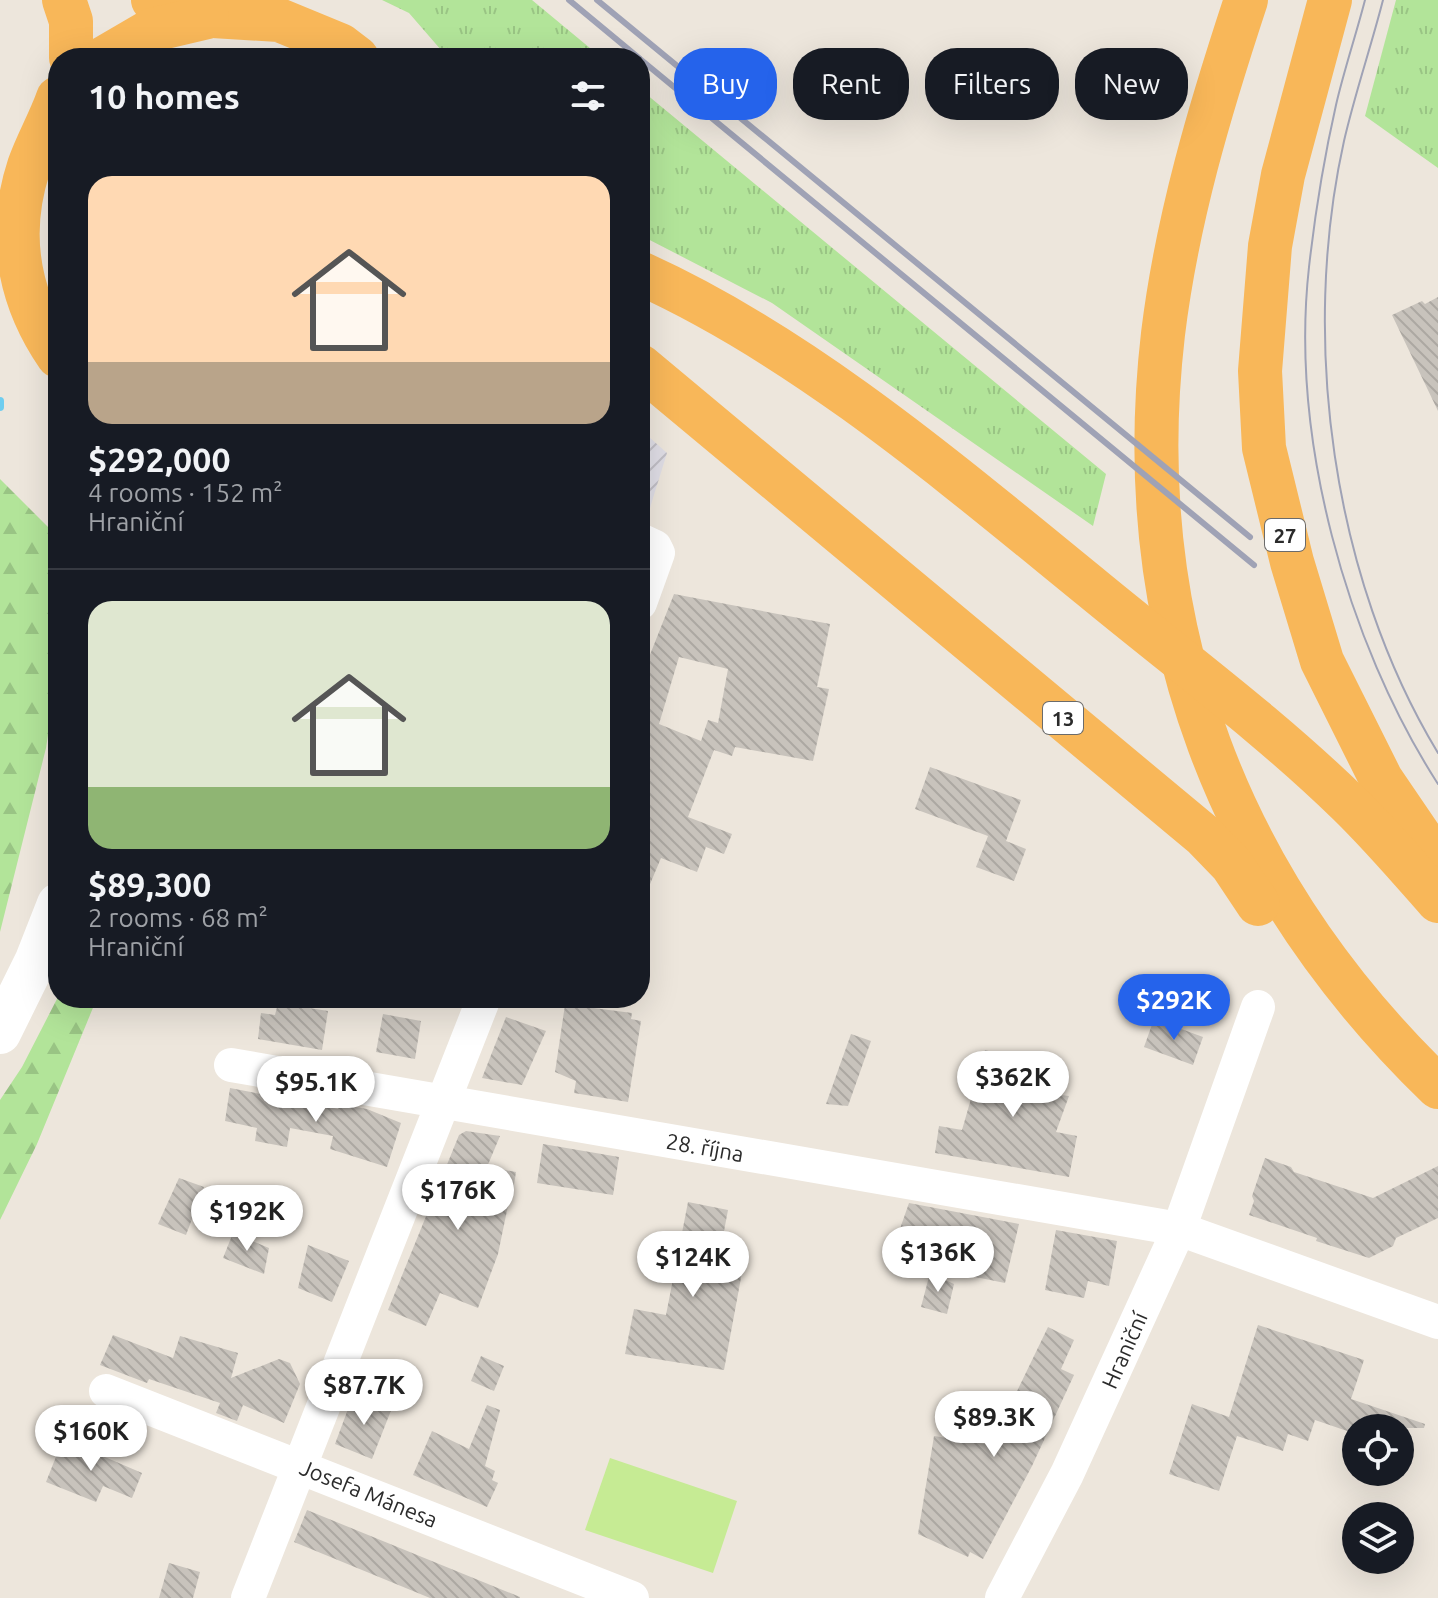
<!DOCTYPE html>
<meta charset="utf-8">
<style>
body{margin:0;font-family:Ubuntu,sans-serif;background:#20242c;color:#f1f3f6;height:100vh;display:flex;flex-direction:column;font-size:30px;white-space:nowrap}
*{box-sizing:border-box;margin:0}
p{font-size:26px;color:#9ea1a6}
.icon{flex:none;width:44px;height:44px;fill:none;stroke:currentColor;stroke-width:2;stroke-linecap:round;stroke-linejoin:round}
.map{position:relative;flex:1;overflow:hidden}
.side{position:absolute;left:48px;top:48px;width:602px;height:960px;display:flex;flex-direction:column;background:#171b24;border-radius:32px;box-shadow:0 8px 32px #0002}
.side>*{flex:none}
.top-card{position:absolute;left:674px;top:48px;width:644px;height:72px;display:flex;gap:16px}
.controls{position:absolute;left:1342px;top:1414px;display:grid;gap:16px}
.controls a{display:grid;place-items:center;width:72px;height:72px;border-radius:50%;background:#171b24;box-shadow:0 8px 32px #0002;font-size:40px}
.price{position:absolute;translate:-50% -68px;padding:0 18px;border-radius:28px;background:#fff;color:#222;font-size:26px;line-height:52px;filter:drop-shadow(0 2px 4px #0008)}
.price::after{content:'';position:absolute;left:50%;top:48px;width:24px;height:18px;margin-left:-12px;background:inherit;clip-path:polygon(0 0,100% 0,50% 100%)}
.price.selected{background:#2563eb;color:#fff}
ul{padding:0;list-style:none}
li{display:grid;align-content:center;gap:16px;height:424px;padding:0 40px}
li+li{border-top:2px solid #363941}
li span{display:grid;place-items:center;height:248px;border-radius:24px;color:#555}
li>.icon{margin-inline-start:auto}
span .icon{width:144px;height:144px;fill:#fffc;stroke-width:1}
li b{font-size:34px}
h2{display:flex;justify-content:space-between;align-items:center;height:96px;padding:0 40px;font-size:34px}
.tag{padding:0 28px;border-radius:32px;background:#171b24;box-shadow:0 8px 32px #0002;font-size:28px;line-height:72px}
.tag.selected{background:#2563eb;color:#fff}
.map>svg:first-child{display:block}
.industrial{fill:url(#industrial-furrows)}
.grass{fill:url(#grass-tufts)}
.forest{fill:url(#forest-firs)}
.pitch{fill:#c6eb94}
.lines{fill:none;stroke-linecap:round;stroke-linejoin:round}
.stream{stroke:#6fcdef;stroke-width:8}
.building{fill:url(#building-back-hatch);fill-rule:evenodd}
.minor{stroke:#fff;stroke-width:34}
.tertiary{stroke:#fff;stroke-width:42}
.trunk{stroke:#f8b759;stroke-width:44}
.tram{stroke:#9fa2b5;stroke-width:2}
.rail{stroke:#9fa2b5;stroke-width:6}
.labels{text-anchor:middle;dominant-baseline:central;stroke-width:7;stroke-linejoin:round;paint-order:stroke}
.shield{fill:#fff;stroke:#6b6b6b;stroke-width:2}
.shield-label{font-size:20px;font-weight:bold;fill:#2b2b2b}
.street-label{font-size:22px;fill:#2b2b2b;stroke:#fff}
</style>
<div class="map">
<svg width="1438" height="1598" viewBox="0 0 1438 1598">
<defs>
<pattern id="industrial-furrows" width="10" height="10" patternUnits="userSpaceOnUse" patternTransform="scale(2)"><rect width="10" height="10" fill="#dfdde5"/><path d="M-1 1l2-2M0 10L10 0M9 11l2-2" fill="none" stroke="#c0bec5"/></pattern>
<pattern id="grass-tufts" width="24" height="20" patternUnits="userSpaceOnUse" patternTransform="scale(2)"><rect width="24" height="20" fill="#b2e499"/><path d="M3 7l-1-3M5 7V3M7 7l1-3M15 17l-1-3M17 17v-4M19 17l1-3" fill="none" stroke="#99c484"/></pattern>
<pattern id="forest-firs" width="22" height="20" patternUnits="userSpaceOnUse" patternTransform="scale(2)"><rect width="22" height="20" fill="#b2e499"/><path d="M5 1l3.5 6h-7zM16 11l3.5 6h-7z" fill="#99c484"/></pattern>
<pattern id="building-back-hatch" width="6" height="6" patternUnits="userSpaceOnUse" patternTransform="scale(2)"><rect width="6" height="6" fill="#c8c3bc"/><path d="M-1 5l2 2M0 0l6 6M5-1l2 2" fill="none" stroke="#aca8a2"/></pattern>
</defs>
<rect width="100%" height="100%" fill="#ede6dc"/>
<path class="industrial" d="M640,429L667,453L649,511L640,508Z"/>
<g class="grass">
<path d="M382,0H532L602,58H448L409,13Z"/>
<path d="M1396,0H1438V168L1365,116Z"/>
<path d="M640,89L1106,474L1093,526L772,303L640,235Z"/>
</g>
<g class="forest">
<path d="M0,479L58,537V671L46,748L0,932Z"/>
<path d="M58,997L97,998L37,1144L0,1220V1100L22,1067Z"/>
</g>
<path class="pitch" d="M610,1458L737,1501L713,1573L585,1530Z"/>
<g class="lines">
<path class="stream" d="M0,401V407"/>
</g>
<g class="building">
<path d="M1438,297V411L1392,315L1422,301L1425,304Z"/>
<path d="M674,594L830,624L817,687L829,689L813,761L735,747L732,756L714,750L688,817L732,834L724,854L706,847L697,872L661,858L640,908V680ZM679,657L728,669L718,723L708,720L701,741L659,724Z"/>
<path d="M930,767L1021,800L1006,841L1026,849L1014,881L976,867L988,836L915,809Z"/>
<path d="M566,998H587L586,1007L632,1013L631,1019L641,1021L628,1102L574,1093L576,1081L555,1072Z"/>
<path d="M278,1003L328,1011L322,1050L258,1039L261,1013L275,1015Z"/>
<path d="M383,1014L421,1021L415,1059L376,1052Z"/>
<path d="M506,1017L546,1031L522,1085L482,1078Z"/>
<path d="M1154,1019L1203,1037L1193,1065L1144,1047Z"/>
<path d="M851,1034L871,1041L848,1106L826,1104Z"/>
<path d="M985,1050L1062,1071L1053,1094L1069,1096L1056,1132L1077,1136L1069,1177L935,1153L939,1126L962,1130Z"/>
<path d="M230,1088L338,1109L339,1104L367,1109L401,1123L387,1167L330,1149L333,1136L290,1128L287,1147L255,1141L257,1128L225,1121Z"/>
<path d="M466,1131L500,1136L487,1167L516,1172L512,1197L510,1196L498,1254L478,1308L440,1293L426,1326L388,1310L459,1135Z"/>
<path d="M543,1144L619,1157L613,1195L537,1183Z"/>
<path d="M1265,1158L1291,1167L1294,1172L1373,1198L1438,1166V1218L1396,1238L1393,1246L1369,1258L1316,1241L1317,1238L1249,1215L1254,1201L1252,1196Z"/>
<path d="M179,1178L204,1187L186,1235L158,1224Z"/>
<path d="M688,1202L728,1210L718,1263L743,1267L724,1370L625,1354L634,1309L666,1315Z"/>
<path d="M909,1203L1019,1224L1005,1283L931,1268L934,1257L917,1254L918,1247L895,1243Z"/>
<path d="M1056,1230L1117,1241L1109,1286L1088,1281L1084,1298L1045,1290Z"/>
<path d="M233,1233L269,1248L264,1274L223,1258Z"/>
<path d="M308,1245L349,1261L332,1302L298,1288Z"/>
<path d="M930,1273L954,1284L947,1314L921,1307Z"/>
<path d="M1258,1325L1364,1360L1351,1399L1425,1424L1424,1428H1356V1434L1315,1420L1308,1441L1288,1434L1283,1451L1237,1436L1219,1491L1169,1474L1192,1404L1229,1417Z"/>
<path d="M1048,1327L1074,1340L1061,1369L1074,1375L1032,1466L983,1559L970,1552L968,1557L918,1534L934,1436L991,1445Z"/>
<path d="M113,1335L173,1358L180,1336L238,1353L231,1378L279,1359L290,1363L300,1384L284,1423L243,1405L237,1421L216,1413L220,1403L149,1379L147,1383L100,1365Z"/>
<path d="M481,1356L504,1366L494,1391L471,1381Z"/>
<path d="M364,1396L392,1408L372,1459L335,1444L351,1401L360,1405Z"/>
<path d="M487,1405L500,1410L485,1466L495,1471L492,1480L498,1483L487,1507L413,1475L432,1431L469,1449Z"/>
<path d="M63,1439L142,1473L132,1498L103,1486L96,1502L46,1482Z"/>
<path d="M307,1510L520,1597V1598H430L294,1542Z"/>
<path d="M169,1563L200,1572L193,1598H159Z"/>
</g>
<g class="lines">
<g class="minor">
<path d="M640,540L655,547L658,553L640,603"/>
<path d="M231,1065L1179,1229L1438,1322"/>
<path d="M106,1391L632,1598"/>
<path d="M248,1598L484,998"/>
<path d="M1002,1598L1067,1474L1179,1229L1258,1007"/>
</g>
<path class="tertiary" d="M0,1033L36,960L58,904"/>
<g class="trunk">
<path d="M64,0L71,21V58"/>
<path d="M153,0L213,16L279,20L340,45L357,58"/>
<path d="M1246,0C1210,109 1177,219 1163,334C1129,626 1228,884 1438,1087"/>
<path d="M1330,0L1283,175L1270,246L1260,371L1264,448L1292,562L1322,661L1381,779L1438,863"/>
<path d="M104,58L152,30L207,17"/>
<path d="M58,98C50,121 37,143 29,166C7,233 18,298 58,356"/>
<path d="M640,273C804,347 953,475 1092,588C1178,659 1268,725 1348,803C1380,834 1409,868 1438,901"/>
<path d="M640,366L1203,835L1232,865L1258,904"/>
</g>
<g class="tram">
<path d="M1365,0C1356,35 1344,70 1336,105C1324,158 1315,214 1309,267C1290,437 1346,641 1438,784"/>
<path d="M1383,0C1371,47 1355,93 1344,141C1300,339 1332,578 1438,753"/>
</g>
<g class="rail">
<path d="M569,0L639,58"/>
<path d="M597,0L1250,537"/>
<path d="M640,59L1254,565"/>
</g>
</g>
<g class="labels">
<g class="shield">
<rect x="1265" y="519" width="40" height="32" rx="6"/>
<rect x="1043" y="702" width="40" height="32" rx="6"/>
</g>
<g class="shield-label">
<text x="1285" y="535">27</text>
<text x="1063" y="718">13</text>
</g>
<g class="street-label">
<text transform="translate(705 1147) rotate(10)">28. října</text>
<text transform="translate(1124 1350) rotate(-66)">Hraniční</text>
<text transform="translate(369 1493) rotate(22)">Josefa Mánesa</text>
</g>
</g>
</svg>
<div class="controls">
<a><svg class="icon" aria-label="locate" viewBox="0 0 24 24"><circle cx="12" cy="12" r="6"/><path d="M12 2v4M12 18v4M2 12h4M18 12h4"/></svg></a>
<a><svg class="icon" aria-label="layers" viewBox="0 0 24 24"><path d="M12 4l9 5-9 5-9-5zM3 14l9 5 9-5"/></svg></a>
</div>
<b class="price selected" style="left:1174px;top:1042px">$292K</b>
<b class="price" style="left:1013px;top:1119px">$362K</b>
<b class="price" style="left:316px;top:1124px">$95.1K</b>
<b class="price" style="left:458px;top:1232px">$176K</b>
<b class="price" style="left:247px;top:1253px">$192K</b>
<b class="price" style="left:938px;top:1294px">$136K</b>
<b class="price" style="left:693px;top:1299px">$124K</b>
<b class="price" style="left:364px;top:1427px">$87.7K</b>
<b class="price" style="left:994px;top:1459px">$89.3K</b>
<b class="price" style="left:91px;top:1473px">$160K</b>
<div class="top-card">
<a class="tag selected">Buy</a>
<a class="tag">Rent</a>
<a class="tag">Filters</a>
<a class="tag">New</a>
</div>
<section class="side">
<h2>10 homes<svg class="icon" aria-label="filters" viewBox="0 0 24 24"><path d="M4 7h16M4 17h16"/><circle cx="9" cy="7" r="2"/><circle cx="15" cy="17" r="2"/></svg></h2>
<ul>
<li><span style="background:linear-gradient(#ffd9b3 75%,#b9a48a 0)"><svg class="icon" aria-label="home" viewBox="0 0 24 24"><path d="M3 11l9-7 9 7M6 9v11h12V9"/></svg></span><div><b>$292,000</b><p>4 rooms · 152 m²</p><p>Hraniční</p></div></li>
<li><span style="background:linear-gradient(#dfe7d0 75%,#8fb573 0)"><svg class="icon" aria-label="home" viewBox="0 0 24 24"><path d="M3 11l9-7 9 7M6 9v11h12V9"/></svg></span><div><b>$89,300</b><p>2 rooms · 68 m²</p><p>Hraniční</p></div></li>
</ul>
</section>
</div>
